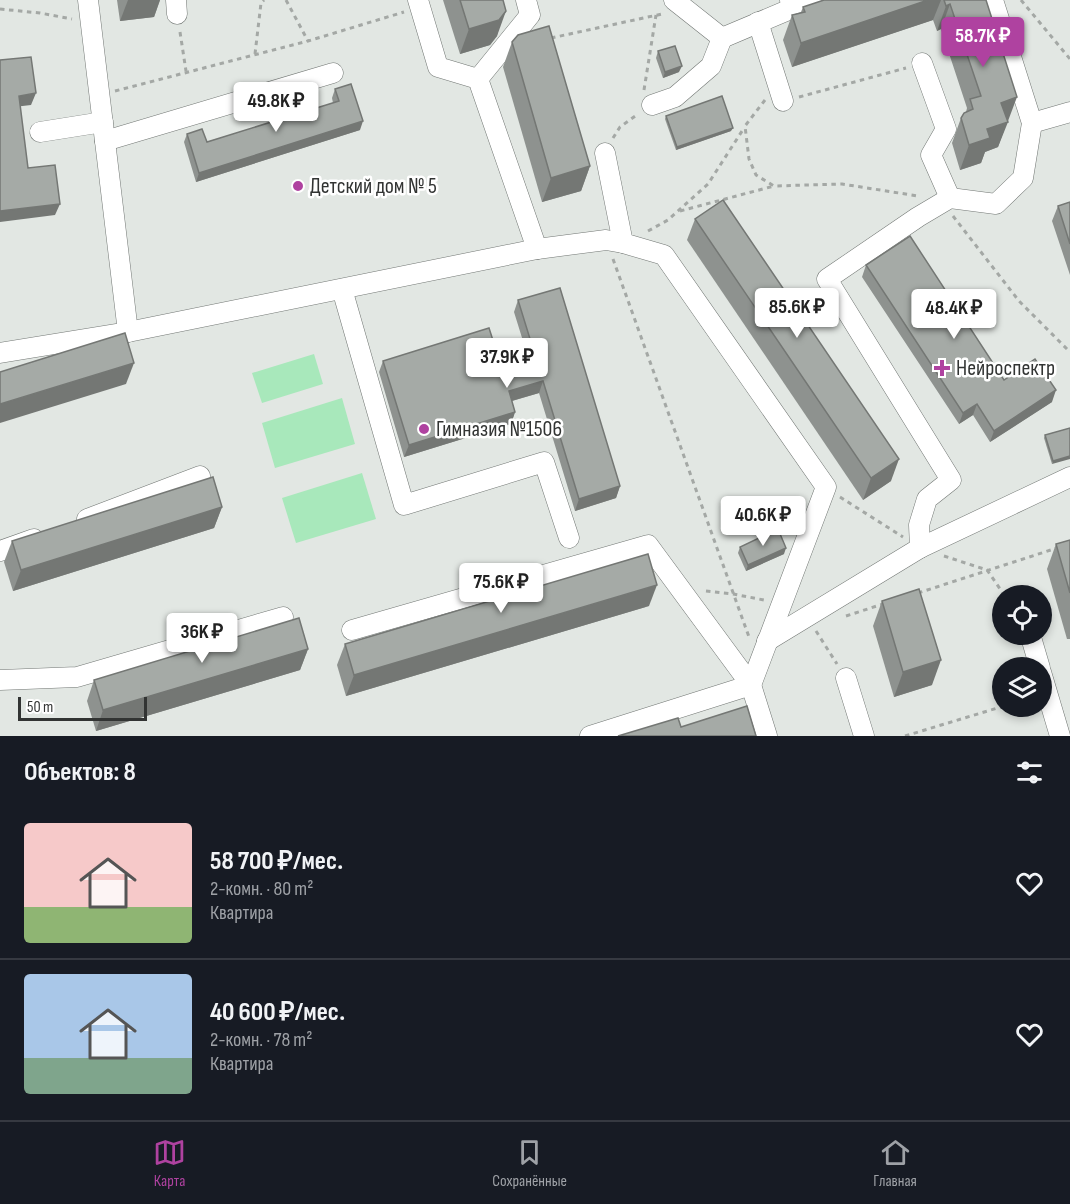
<!DOCTYPE html>
<html lang="ru">
<meta charset="utf-8">
<style>
body{margin:0;font-family:"Sofia Sans Condensed",sans-serif;background:#20242c;color:#f1f3f6;height:100vh;display:flex;flex-direction:column;font-size:22px;white-space:nowrap}
*{box-sizing:border-box;margin:0}
p{font-size:20px;color:#9ea1a6}
.icon{flex:none;width:33px;height:33px;fill:none;stroke:currentColor;stroke-width:2;stroke-linecap:round;stroke-linejoin:round}
.map{position:relative;height:736px;overflow:hidden}
.panel{display:flex;flex-direction:column;background:#171b24;flex:1}
.panel>*{flex:none}
.fabs{position:absolute;left:992px;top:585px;display:grid;gap:12px}
.fabs a{display:grid;place-items:center;width:60px;height:60px;border-radius:50%;background:#171b24;box-shadow:0 3px 9px #0003;font-size:30px}
.scale{position:absolute;left:18px;bottom:15px;width:129px;box-sizing:border-box;padding-left:6px;border:3px solid #323433;border-top:0;font-size:16px;line-height:21px;white-space:nowrap;color:#323433;-webkit-text-stroke:4px #fff;paint-order:stroke}
.price{position:absolute;translate:-50% -51px;padding:0 14px;border-radius:6px;background:#fff;color:#222;font-size:20px;line-height:39px;filter:drop-shadow(0 2px 3px #0008)}
.price::after{content:'';position:absolute;left:50%;top:36px;width:18px;height:14px;margin-left:-9px;background:inherit;clip-path:polygon(0 0,100% 0,50% 100%)}
.price.selected{background:#af42a0;color:#fff}
ul{padding:0;list-style:none}
li{display:flex;align-items:center;gap:18px;height:150px;padding:0 24px}
li+li{border-top:2px solid #363941}
li span{display:grid;place-items:center;flex:none;width:168px;height:120px;border-radius:6px;color:#555}
li>.icon{margin-inline-start:auto}
span .icon{width:72px;height:72px;fill:#fffc;stroke-width:1}
li b{font-size:26px}
h2{display:flex;justify-content:space-between;align-items:center;height:72px;padding:0 24px;font-size:26px}
.dock{display:flex;justify-content:space-around;align-items:center;height:84px;border-top:2px solid #363941;background:#171b24;font-size:16px;color:#9ea1a6}
.dock a{display:grid;justify-items:center;gap:3px}
.dock .selected{color:#af42a0}
.map>svg:first-child{display:block}
.green{fill:#a8e8bb}
.lines{fill:none;stroke-linecap:round;stroke-linejoin:round}
.minor-casing{stroke:#727774;stroke-width:21}
.path{stroke:#a4a8a5;stroke-width:3;stroke-dasharray:4.5 4.5;stroke-linecap:butt}
.minor{stroke:#fff;stroke-width:20}
.wall{fill:#8e928f}
.shaded-wall{fill:#747774}
.building{fill:#a5aaa6;stroke:#747774;stroke-width:1.5}
.poi-dot{fill:#af42a0;stroke:#fff;stroke-width:2}
.labels{text-anchor:middle;dominant-baseline:central;stroke-width:5;stroke-linejoin:round;paint-order:stroke}
.poi-label{font-size:22px;fill:#323433;stroke:#fff;text-anchor:start}
</style>
<div class="map">
<svg width="1070" height="736" viewBox="0 0 1070 736">
<rect width="100%" height="100%" fill="#e2e7e3"/>
<g class="green">
<path d="M314,354L323,384L262,403L252,373Z"/>
<path d="M342,398L355,444L275,468L262,423Z"/>
<path d="M362,473L376,519L296,543L282,498Z"/>
</g>
<g class="lines">
<defs>
<g id="minor">
<path d="M88,0L128,332"/>
<path d="M176,0L177,14"/>
<path d="M418,0L438,67L478,79L537,249"/>
<path d="M793,8L819,0"/>
<path d="M758,22L783,101"/>
<path d="M722,38L793,8L790,0"/>
<path d="M922,63L946,129L931,155L950,198"/>
<path d="M478,79L530,15L526,0"/>
<path d="M652,105L675,97L711,66L722,38L674,0"/>
<path d="M1032,123L1070,112"/>
<path d="M40,132L103,122"/>
<path d="M105,141L333,73"/>
<path d="M342,289L404,505L544,462L569,538"/>
<path d="M0,353L128,332L537,249L606,240L623,243"/>
<path d="M87,519L200,476"/>
<path d="M920,548L1070,477"/>
<path d="M0,551L34,539"/>
<path d="M352,630L648,545L751,685L767,736"/>
<path d="M1030,634L1040,668"/>
<path d="M767,641L920,548L919,525L927,499L951,480L827,279L918,217L950,198L996,204L1023,178L1032,123L993,0"/>
<path d="M1041,672L1060,736"/>
<path d="M846,678L864,736"/>
<path d="M0,680L77,677L283,617"/>
<path d="M590,736L751,685L826,487L664,255L623,243L605,153"/>
</g>
</defs>
<use href="#minor" class="minor-casing"/>
<g class="path">
<path d="M286,0L308,41"/>
<path d="M1021,0L1070,59"/>
<path d="M0,9L40,13L72,19"/>
<path d="M180,32L186,71"/>
<path d="M551,38L662,14"/>
<path d="M255,54L261,3L264,0"/>
<path d="M644,90L656,15"/>
<path d="M115,91L308,41L404,12"/>
<path d="M799,97L906,68"/>
<path d="M765,100L745,126L749,159L756,175L774,186L842,184L918,196"/>
<path d="M613,138L620,127L638,114"/>
<path d="M680,211L774,186"/>
<path d="M953,216L1019,301L1070,352"/>
<path d="M648,231L668,220L708,184L744,128"/>
<path d="M613,259L749,637"/>
<path d="M840,497L903,537"/>
<path d="M944,556L987,570L1005,596"/>
<path d="M706,591L733,594L764,600"/>
<path d="M918,593L1057,548"/>
<path d="M846,616L883,604"/>
<path d="M816,631L837,664"/>
<path d="M905,736L1004,706"/>
</g>
<use href="#minor" class="minor"/>
</g>
<g class="wall">
<path d="M117,0H160L154,17L120,21Z"/>
<path d="M443,0H503L497,36L490,45L460,54Z"/>
<path d="M824,0H986L1008,121L1007,122L998,147L985,152L981,163L960,170L952,143L961,118L966,112L967,108L941,29L937,31L933,20L792,67L783,40L792,15L801,12L803,7Z"/>
<path d="M512,42L590,166L581,191L542,202L503,67Z"/>
<path d="M658,51L679,72L663,78L656,58Z"/>
<path d="M335,89L360,130L196,182L184,142L187,134L207,142L333,103L332,98Z"/>
<path d="M666,116L731,131L676,150L665,119Z"/>
<path d="M1070,202V275L1052,221L1058,206Z"/>
<path d="M695,219L891,481L863,500L687,240Z"/>
<path d="M866,265L1004,380L1052,402L990,442L973,415L959,424L862,277Z"/>
<path d="M518,300L620,486L616,498L575,511L539,393L512,401L515,412L511,424L404,457L379,372L383,361L505,378L532,370L514,312Z"/>
<path d="M1070,428L1052,464L1044,438L1045,435Z"/>
<path d="M222,507L214,528L13,591L4,562L12,541Z"/>
<path d="M1070,540V639H1067L1047,569L1056,544Z"/>
<path d="M740,547L784,554L746,571L738,553Z"/>
<path d="M882,601L932,685L894,697L873,626Z"/>
<path d="M649,606L346,696L337,665L345,644Z"/>
<path d="M308,649L300,670L96,731L87,701L94,680Z"/>
</g>
<g class="shaded-wall">
<path d="M128,0H160L154,17L120,21Z"/>
<path d="M928,0H941L933,20L792,67L801,43Z"/>
<path d="M950,4L941,29L937,31L946,6Z"/>
<path d="M506,11L497,36L490,45L460,54L469,29Z"/>
<path d="M682,66L679,72L663,78L665,72Z"/>
<path d="M36,93L31,105L14,107L19,96Z"/>
<path d="M1017,97L1008,121L1001,124L1008,122L998,147L985,152L981,163L960,170L969,145L987,129L1001,103Z"/>
<path d="M363,121L360,130L196,182L199,173Z"/>
<path d="M733,128L731,131L676,150L677,147Z"/>
<path d="M590,166L581,191L542,202L551,178Z"/>
<path d="M60,204L55,215L0,222V211Z"/>
<path d="M134,363L126,384L0,423V404Z"/>
<path d="M543,381L539,393L505,403L509,391Z"/>
<path d="M1056,390L1052,402L990,442L994,431Z"/>
<path d="M977,404L973,415L959,424L963,413Z"/>
<path d="M515,412L511,424L404,457L409,445Z"/>
<path d="M1070,456V459L1052,464L1053,461Z"/>
<path d="M899,459L891,481L863,500L871,478Z"/>
<path d="M620,486L616,498L575,511L579,499Z"/>
<path d="M222,507L214,528L13,591L21,570Z"/>
<path d="M786,548L784,554L746,571L748,565Z"/>
<path d="M657,585L649,606L346,696L354,675Z"/>
<path d="M308,649L300,670L96,731L103,710Z"/>
<path d="M941,660L932,685L894,697L903,672Z"/>
</g>
<g class="building">
<path d="M460,0H503L506,11L499,20L469,29Z"/>
<path d="M824,0H928L801,43L792,15L805,12L803,7Z"/>
<path d="M944,0H986L1017,97L1001,103L1008,122L987,129L990,138L969,145L961,118L964,113L973,109L970,99L981,96L950,4L946,6Z"/>
<path d="M549,26L590,166L551,178L512,42L518,35Z"/>
<path d="M675,46L682,66L665,72L658,51Z"/>
<path d="M31,57L36,93L19,96L28,168L55,165L60,204L0,211V60Z"/>
<path d="M351,84L363,121L199,173L187,134L202,129L207,142L339,101L335,89Z"/>
<path d="M722,96L733,128L677,147L666,116Z"/>
<path d="M723,200L899,459L871,478L695,219Z"/>
<path d="M1070,202V244L1058,206Z"/>
<path d="M910,236L1004,380L1035,359L1056,390L994,431L977,404L963,413L866,265Z"/>
<path d="M560,288L620,486L579,499L543,381L509,391L515,412L409,445L383,361L489,328L505,378L539,368L518,300Z"/>
<path d="M125,333L134,363L0,404V372Z"/>
<path d="M1070,428V456L1053,461L1045,435Z"/>
<path d="M213,477L222,507L21,570L12,541Z"/>
<path d="M778,529L786,548L748,565L740,547Z"/>
<path d="M1070,540V593L1056,544Z"/>
<path d="M648,554L657,585L354,675L345,644Z"/>
<path d="M919,589L941,660L903,672L882,601Z"/>
<path d="M299,618L308,649L103,710L94,680Z"/>
<path d="M747,706L756,736H618L678,718L681,727Z"/>
</g>
<g class="poi-dot">
<circle cx="298" cy="186" r="6"/>
<path d="M939 359h6v6h6v6h-6v6h-6v-6h-6v-6h6z"/>
<circle cx="424" cy="429" r="6"/>
</g>
<g class="labels">
<g class="poi-label">
<text x="310" y="186">Детский дом № 5</text>
<text x="956" y="368">Нейроcпектр</text>
<text x="436" y="429">Гимназия №1506</text>
</g>
</g>
</svg>
<div class="fabs">
<a><svg class="icon" aria-label="locate" viewBox="0 0 24 24"><circle cx="12" cy="12" r="6"/><path d="M12 2v4M12 18v4M2 12h4M18 12h4"/></svg></a>
<a><svg class="icon" aria-label="layers" viewBox="0 0 24 24"><path d="M12 4l9 5-9 5-9-5zM3 14l9 5 9-5"/></svg></a>
</div>
<div class="scale">50 m</div>
<b class="price selected" style="left:983px;top:68px">58.7K ₽</b>
<b class="price" style="left:276px;top:133px">49.8K ₽</b>
<b class="price" style="left:797px;top:339px">85.6K ₽</b>
<b class="price" style="left:954px;top:340px">48.4K ₽</b>
<b class="price" style="left:507px;top:389px">37.9K ₽</b>
<b class="price" style="left:763px;top:547px">40.6K ₽</b>
<b class="price" style="left:501px;top:614px">75.6K ₽</b>
<b class="price" style="left:202px;top:664px">36K ₽</b>
</div>
<section class="panel">
<h2>Объектов: 8<svg class="icon" aria-label="filters" viewBox="0 0 24 24"><path d="M4 7h16M4 17h16"/><circle cx="9" cy="7" r="2"/><circle cx="15" cy="17" r="2"/></svg></h2>
<ul>
<li><span style="background:linear-gradient(#f6c9c9 70%,#8fb573 0)"><svg class="icon" aria-label="home" viewBox="0 0 24 24"><path d="M3 11l9-7 9 7M6 9v11h12V9"/></svg></span><div><b>58 700 ₽/мес.</b><p>2-комн. · 80 m²</p><p>Квартира</p></div><svg class="icon" aria-label="heart" viewBox="0 0 24 24"><path d="M12 20l-8-8c-3-5 5-10 8-4 3-6 11-1 8 4z"/></svg></li>
<li><span style="background:linear-gradient(#a9c7e8 70%,#7fa58c 0)"><svg class="icon" aria-label="home" viewBox="0 0 24 24"><path d="M3 11l9-7 9 7M6 9v11h12V9"/></svg></span><div><b>40 600 ₽/мес.</b><p>2-комн. · 78 m²</p><p>Квартира</p></div><svg class="icon" aria-label="heart" viewBox="0 0 24 24"><path d="M12 20l-8-8c-3-5 5-10 8-4 3-6 11-1 8 4z"/></svg></li>
</ul>
</section>
<nav class="dock">
<a class="selected"><svg class="icon" aria-label="map" viewBox="0 0 24 24"><path d="M3 6l6-2 6 2 6-2v14l-6 2-6-2-6 2zM9 4v14M15 6v14"/></svg>Карта</a>
<a><svg class="icon" aria-label="saved" viewBox="0 0 24 24"><path d="M7 4h10v16l-5-4-5 4z"/></svg>Сохранённые</a>
<a><svg class="icon" aria-label="home" viewBox="0 0 24 24"><path d="M3 11l9-7 9 7M6 9v11h12V9"/></svg>Главная</a>
</nav>
